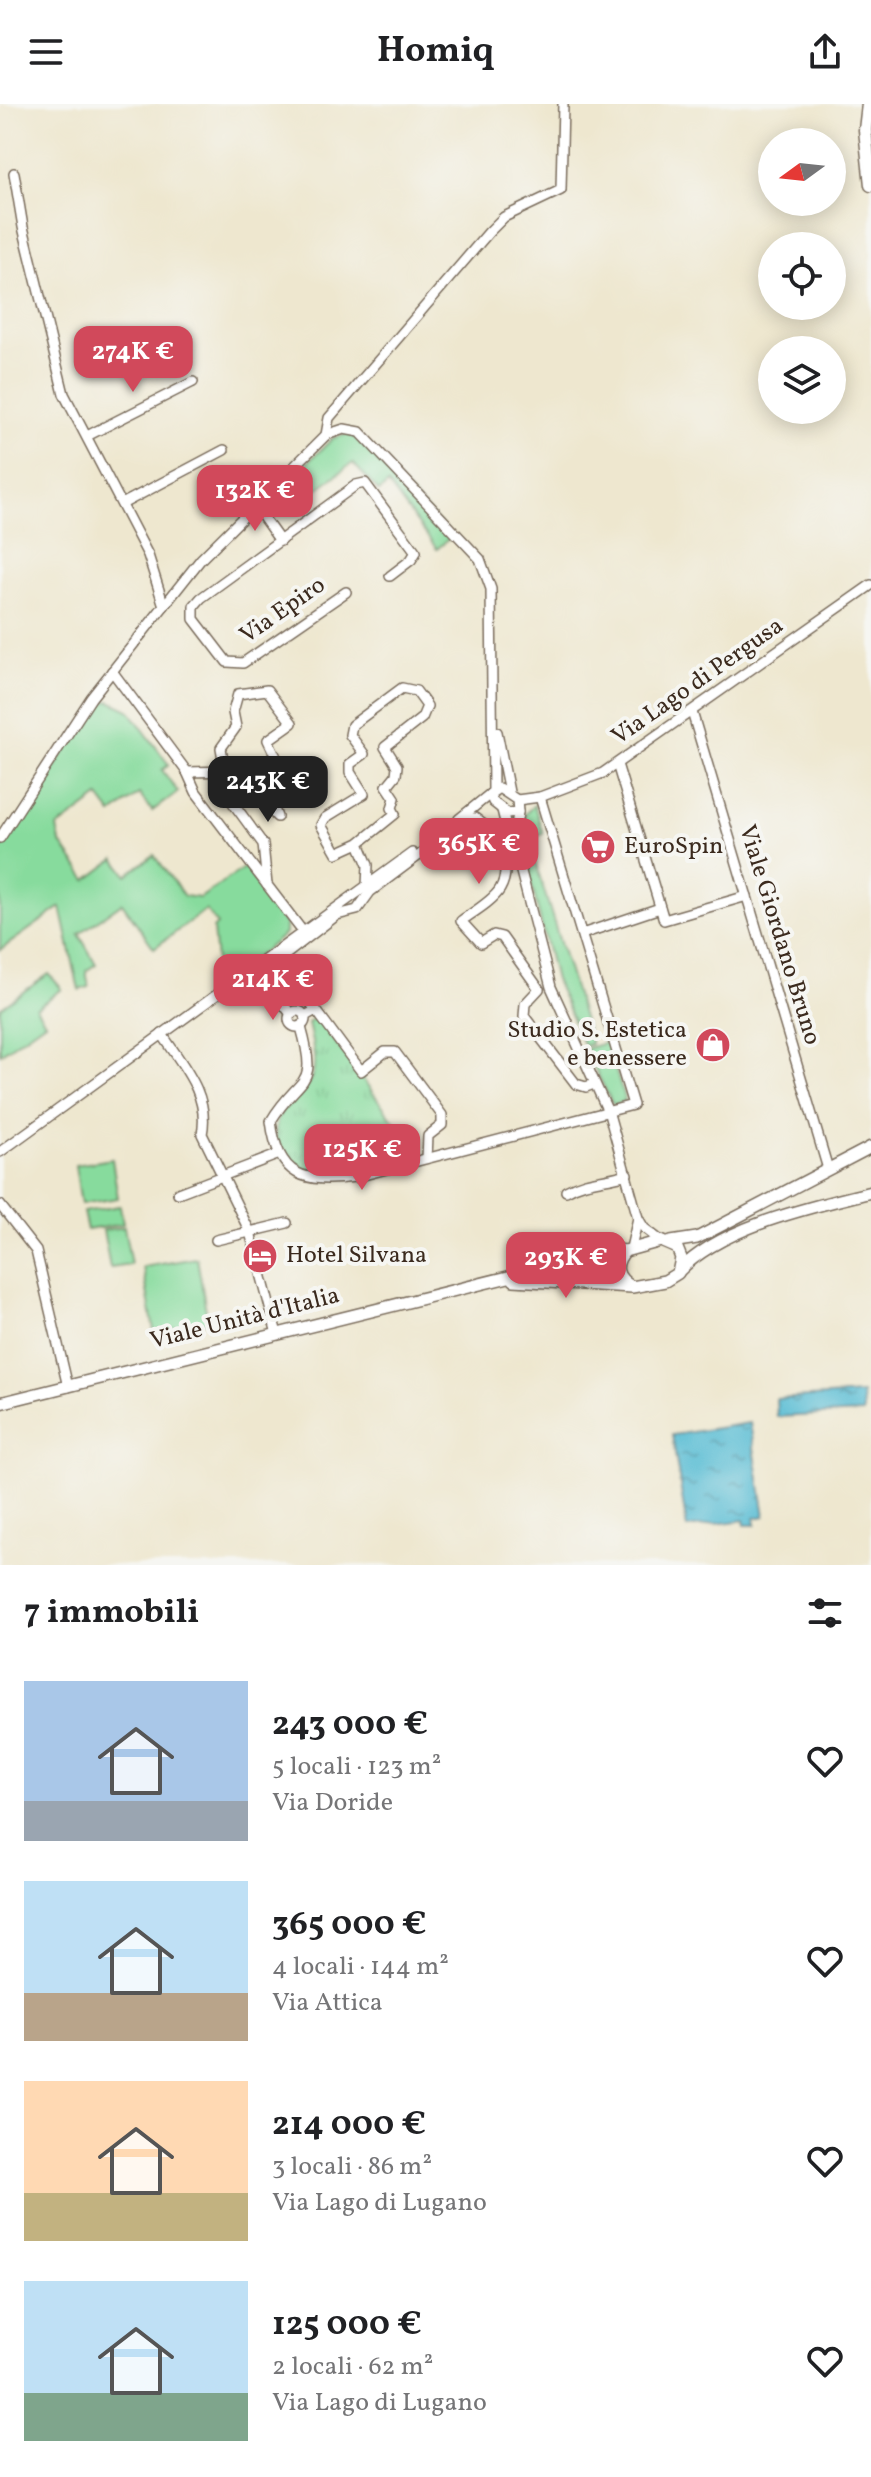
<!DOCTYPE html>
<html lang="it">
<meta charset="utf-8">
<style>
body{margin:0;font-family:Vollkorn,serif;background:#f6f6f6;color:#202124;height:100vh;display:flex;flex-direction:column;font-size:30px;white-space:nowrap}
*{box-sizing:border-box;margin:0}
p{font-size:26px;color:#757577}
.icon{flex:none;width:44px;height:44px;fill:none;stroke:currentColor;stroke-width:2;stroke-linecap:round;stroke-linejoin:round}
.map{position:relative;height:1461px;overflow:hidden}
.panel{display:flex;flex-direction:column;background:#fff;flex:1}
.panel>*{flex:none}
.needle{width:52px;rotate:255deg}
.buttons{position:absolute;left:758px;top:24px;display:grid;gap:16px}
.buttons a{display:grid;place-items:center;width:88px;height:88px;border-radius:50%;background:#fff;box-shadow:0 4px 20px #0003;font-size:40px}
.price{position:absolute;translate:-50% -68px;padding:0 18px;border-radius:16px;background:#d1495b;color:#fff;font-size:26px;line-height:52px;filter:drop-shadow(0 2px 4px #0008)}
.price::after{content:'';position:absolute;left:50%;top:48px;width:24px;height:18px;margin-left:-12px;background:inherit;clip-path:polygon(0 0,100% 0,50% 100%)}
.price.active{background:#222;color:#fff}
ul{padding:0;list-style:none}
li{display:flex;align-items:center;gap:24px;height:200px;padding:0 24px}
li span{display:grid;place-items:center;flex:none;width:224px;height:160px;border-radius:0px;color:#555}
li>.icon{margin-inline-start:auto}
span .icon{width:96px;height:96px;fill:#fffc;stroke-width:1}
li b{font-size:34px}
h2{display:flex;justify-content:space-between;align-items:center;height:96px;padding:0 24px;font-size:34px}
header{display:flex;justify-content:space-between;align-items:center;height:104px;padding:0 24px;background:#fff;font-size:36px;font-weight:700}
.map>svg:first-child{display:block}
.green{fill:#87db9d;stroke:#61825e;stroke-width:2}
.park{fill:url(#park-tufts);stroke:#61825e;stroke-width:2}
.water{fill:url(#water-ripples);stroke:#487278;stroke-width:2}
.lines{fill:none;stroke-linecap:round;stroke-linejoin:round}
.minor-casing{stroke:#7a6c5c;stroke-width:12}
.major-casing{stroke:#7a6c5c;stroke-width:14}
.highway-casing{stroke:#7a6c5c;stroke-width:15}
.minor{stroke:#fff;stroke-width:9}
.major{stroke:#fff;stroke-width:11}
.highway{stroke:#fff;stroke-width:12}
.labels{text-anchor:middle;dominant-baseline:central;stroke-width:8;stroke-linejoin:round;paint-order:stroke}
.street-label{font-size:24px;fill:#3b2a1e;stroke:#f6f6f2}
.poi-label{font-size:24px;fill:#3b2a1e;stroke:#f6f6f2;text-anchor:start}
</style>
<header><svg class="icon" aria-label="menu" viewBox="0 0 24 24"><path d="M4 6h16M4 12h16M4 18h16"/></svg>Homiq<svg class="icon" aria-label="share" viewBox="0 0 24 24"><path d="M12 15V3M7 8l5-5 5 5M5 13v7h14v-7"/></svg></header>
<div class="map">
<svg width="871" height="1461" viewBox="0 0 871 1461">
<defs>
<pattern id="park-tufts" width="24" height="20" patternUnits="userSpaceOnUse" patternTransform="scale(2)"><rect width="24" height="20" fill="#87db9d"/><path d="M3 7l-1-3M5 7V3M7 7l1-3M15 17l-1-3M17 17v-4M19 17l1-3" fill="none" stroke="#75bc87"/></pattern>
<pattern id="water-ripples" width="26" height="14" patternUnits="userSpaceOnUse" patternTransform="scale(2)"><rect width="26" height="14" fill="#55bbd3"/><path d="M2 4q2-2 4 0t4 0M15 11q2-2 4 0t4 0" fill="none" stroke="#4898ab"/></pattern>
</defs>
<rect width="100%" height="100%" fill="#f6f6f2"/>
<filter id="ink" filterUnits="userSpaceOnUse"><feTurbulence type="fractalNoise" baseFrequency=".0125" numOctaves="2"/><feDisplacementMap in="SourceGraphic" scale="16" xChannelSelector="R" yChannelSelector="G"/><feConvolveMatrix kernelMatrix="1 2 1 2 8 2 1 2 1" color-interpolation-filters="sRGB"/></filter>
<filter id="wash" filterUnits="userSpaceOnUse"><feTurbulence type="fractalNoise" baseFrequency=".006" numOctaves="4" result="noise"/><feDisplacementMap in="SourceGraphic" scale="32" xChannelSelector="R" yChannelSelector="G"/><feGaussianBlur stdDeviation="1.8" result="paint"/><feColorMatrix in="noise" values="0 0 0 0 0 0 0 0 0 0 0 0 0 0 0 0 0 1.4 0 .05"/><feComposite in="paint" operator="in"/></filter>
<g filter="url(#wash)">
<rect width="100%" height="100%" fill="#eee7cf"/>
<g class="green">
<path d="M348,330L359,336L452,432L437,445L388,380L379,388L353,359L284,409L273,408L269,400L271,394L333,334Z"/>
<path d="M110,597L129,606L169,661L162,666L178,688L152,707L139,690L112,710L99,693L57,724L60,738L87,776L115,755L127,771L154,751L184,792L200,794L245,763L285,819V830L229,875L216,857L213,825L217,821L206,806L154,844L122,799L79,830L96,860L86,867L89,883L79,886L61,803L0,846V746L88,612L100,599Z"/>
<path d="M534,701L543,729L528,734L591,940L584,942L555,876L520,733L525,710Z"/>
<path d="M49,870L62,885L36,904L45,918L0,950V904Z"/>
<path d="M607,938L625,997L613,1001L585,945Z"/>
<path d="M112,1055L118,1094L81,1100L75,1061Z"/>
<path d="M120,1102L123,1120L87,1126L83,1108Z"/>
<path d="M124,1123L131,1161L110,1164L103,1126Z"/>
<path d="M197,1154L208,1218L154,1227L143,1163Z"/>
</g>
<path class="park" d="M315,913L319,916L419,1051C382,1069 270,1093 276,1024C278,997 307,992 313,969C317,953 311,935 308,919Z"/>
<g class="water">
<path d="M862,1290L863,1309L777,1313L776,1295Z"/>
<path d="M750,1319L765,1412L755,1414L756,1421H745L744,1416L687,1424L672,1331Z"/>
</g>
</g>
<g filter="url(#ink)">
<g class="lines">
<defs>
<g id="minor">
<path d="M14,69L23,123L64,290L148,451L164,502"/>
<path d="M326,331L329,314L489,128L504,113L561,86L563,0"/>
<path d="M87,332L193,278"/>
<path d="M122,400L224,346"/>
<path d="M255,402L280,437"/>
<path d="M346,488L243,559L227,558L194,515V502L201,494L356,381L365,379L416,448L411,456L390,472"/>
<path d="M112,567L187,668L196,688L303,828"/>
<path d="M692,608L828,1065"/>
<path d="M497,628L509,688"/>
<path d="M617,660L664,816L747,792"/>
<path d="M216,666L217,677L263,740L267,781"/>
<path d="M187,668L234,667L277,713L272,699L255,682V672L272,662L276,653L268,636L292,619L267,586L238,590L233,608L236,623L221,644L225,666"/>
<path d="M499,684L517,696L518,708L507,709L493,698L490,690Z"/>
<path d="M517,696L540,693L603,669L871,481"/>
<path d="M502,706L512,746"/>
<path d="M518,708L515,731L519,760L551,883L609,1010L638,1114L644,1124L661,1137"/>
<path d="M459,715L490,690"/>
<path d="M0,734L91,594L201,455L326,331L344,325L360,328L480,455L491,485L493,686"/>
<path d="M359,739L337,749L321,721L325,714L364,690L350,668V660L364,650L350,631L352,621L402,584L416,587L427,602L422,614L385,643L397,662L396,671L387,682L395,694L392,704L395,710L359,739L368,761L367,782"/>
<path d="M582,830L660,804"/>
<path d="M263,859L279,895L291,910"/>
<path d="M316,906L299,884H286L275,867L280,855L337,811L357,806L370,788L469,714H475C496,728 514,760 500,785C493,797 472,809 461,817L481,839L494,831L502,833L539,885L525,900L524,912L576,980L586,983L594,980"/>
<circle cx="297" cy="915" r="8"/>
<path d="M305,912L316,906L361,967L385,948H395L442,1011V1021L428,1032L427,1054"/>
<path d="M301,923C319,987 300,969 271,1017C278,1074 304,1079 356,1073L633,1001L540,693"/>
<path d="M162,930C183,962 210,991 202,1030L250,1128L277,1230"/>
<path d="M0,1048L412,749"/>
<path d="M566,1087C587,1075 605,1077 627,1070"/>
<path d="M178,1089L277,1051"/>
<path d="M0,1101L36,1147L68,1283"/>
<path d="M216,1136L287,1119"/>
<path d="M631,1144L638,1114"/>
</g>
<g id="major">
<path d="M671,1138L697,1134L871,1043"/>
<path d="M678,1168C721,1122 812,1103 871,1088"/>
<path d="M514,1176L632,1183L665,1177L678,1169L681,1154L677,1144L661,1137L625,1147C613,1161 615,1173 632,1183"/>
<path d="M0,1299L617,1146L625,1147"/>
</g>
<path id="highway" d="M868,0L865,26L871,81"/>
</defs>
<use href="#minor" class="minor-casing"/>
<use href="#major" class="major-casing"/>
<use href="#highway" class="highway-casing"/>
<use href="#minor" class="minor"/>
<use href="#major" class="major"/>
<use href="#highway" class="highway"/>
</g>
</g>
<defs>
<symbol id="supermarket-disc" viewBox="-11 -11 22 22"><circle r="9.5" fill="#d1495b" stroke="#f6f6f2"/><path d="M-6-5.5h2.5l.6 2H6L4.5 2H-2.5L-4.4-4H-6ZM-1.5 3.2a1.3 1.3 0 1 0 .1 0ZM3 3.2a1.3 1.3 0 1 0 .1 0Z" fill="#fff"/></symbol>
<symbol id="shop-disc" viewBox="-11 -11 22 22"><circle r="9.5" fill="#d1495b" stroke="#f6f6f2"/><path d="M-5-2.5h2.3a2.7 3.5 0 0 1 5.4 0H5L5.5 6h-11ZM-1.5-2.5h3a1.5 2.3 0 0 0-3 0Z" fill="#fff"/></symbol>
<symbol id="hotel-disc" viewBox="-11 -11 22 22"><circle r="9.5" fill="#d1495b" stroke="#f6f6f2"/><path d="M-6-4.5h1.5V1H6V5H4.5V3h-9V5H-6ZM-4 0a1.8 1.8 0 1 1 3.6 0ZM.5 0V-2.5h3Q6-2.5 6 0Z" fill="#fff"/></symbol>
</defs>
<g fill-rule="evenodd">
<use href="#supermarket-disc" x="578" y="723" width="40" height="40"/>
<use href="#shop-disc" x="693" y="921" width="40" height="40"/>
<use href="#hotel-disc" x="240" y="1132" width="40" height="40"/>
</g>
<g class="labels">
<g class="street-label">
<text transform="translate(283 507) rotate(-35)">Via Epiro</text>
<text transform="translate(698 578) rotate(-35)">Via Lago di Pergusa</text>
<text transform="translate(779 831) rotate(73)">Viale Giordano Bruno</text>
<text transform="translate(245 1215) rotate(-14)">Viale Unità d'Italia</text>
</g>
<g class="poi-label">
<text x="624" y="743">EuroSpin</text>
<text x="687" y="927" text-anchor="end">Studio S. Estetica<tspan x="687" dy="28">e benessere</tspan></text>
<text x="286" y="1152">Hotel Silvana</text>
</g>
</g>
</svg>
<div class="buttons">
<a><svg class="needle" viewBox="-14 -14 28 28"><path d="M0-13l5 13h-10z" fill="#e53935"/><path d="M0 13l5-13h-10z" fill="#757577"/></svg></a>
<a><svg class="icon" aria-label="locate" viewBox="0 0 24 24"><circle cx="12" cy="12" r="6"/><path d="M12 2v4M12 18v4M2 12h4M18 12h4"/></svg></a>
<a><svg class="icon" aria-label="layers" viewBox="0 0 24 24"><path d="M12 4l9 5-9 5-9-5zM3 14l9 5 9-5"/></svg></a>
</div>
<b class="price" style="left:133px;top:290px">274K €</b>
<b class="price" style="left:255px;top:429px">132K €</b>
<b class="price active" style="left:268px;top:720px">243K €</b>
<b class="price" style="left:479px;top:782px">365K €</b>
<b class="price" style="left:273px;top:918px">214K €</b>
<b class="price" style="left:362px;top:1088px">125K €</b>
<b class="price" style="left:566px;top:1196px">293K €</b>
</div>
<section class="panel">
<h2>7 immobili<svg class="icon" aria-label="filters" viewBox="0 0 24 24"><path d="M4 7h16M4 17h16"/><circle cx="9" cy="7" r="2"/><circle cx="15" cy="17" r="2"/></svg></h2>
<ul>
<li><span style="background:linear-gradient(#a9c7e8 75%,#9aa5b1 0)"><svg class="icon" aria-label="home" viewBox="0 0 24 24"><path d="M3 11l9-7 9 7M6 9v11h12V9"/></svg></span><div><b>243 000 €</b><p>5 locali · 123 m²</p><p>Via Doride</p></div><svg class="icon" aria-label="heart" viewBox="0 0 24 24"><path d="M12 20l-8-8c-3-5 5-10 8-4 3-6 11-1 8 4z"/></svg></li>
<li><span style="background:linear-gradient(#bfe0f5 70%,#b9a48a 0)"><svg class="icon" aria-label="home" viewBox="0 0 24 24"><path d="M3 11l9-7 9 7M6 9v11h12V9"/></svg></span><div><b>365 000 €</b><p>4 locali · 144 m²</p><p>Via Attica</p></div><svg class="icon" aria-label="heart" viewBox="0 0 24 24"><path d="M12 20l-8-8c-3-5 5-10 8-4 3-6 11-1 8 4z"/></svg></li>
<li><span style="background:linear-gradient(#ffd9b3 70%,#c2b280 0)"><svg class="icon" aria-label="home" viewBox="0 0 24 24"><path d="M3 11l9-7 9 7M6 9v11h12V9"/></svg></span><div><b>214 000 €</b><p>3 locali · 86 m²</p><p>Via Lago di Lugano</p></div><svg class="icon" aria-label="heart" viewBox="0 0 24 24"><path d="M12 20l-8-8c-3-5 5-10 8-4 3-6 11-1 8 4z"/></svg></li>
<li><span style="background:linear-gradient(#bfe0f5 70%,#7fa58c 0)"><svg class="icon" aria-label="home" viewBox="0 0 24 24"><path d="M3 11l9-7 9 7M6 9v11h12V9"/></svg></span><div><b>125 000 €</b><p>2 locali · 62 m²</p><p>Via Lago di Lugano</p></div><svg class="icon" aria-label="heart" viewBox="0 0 24 24"><path d="M12 20l-8-8c-3-5 5-10 8-4 3-6 11-1 8 4z"/></svg></li>
</ul>
</section>
